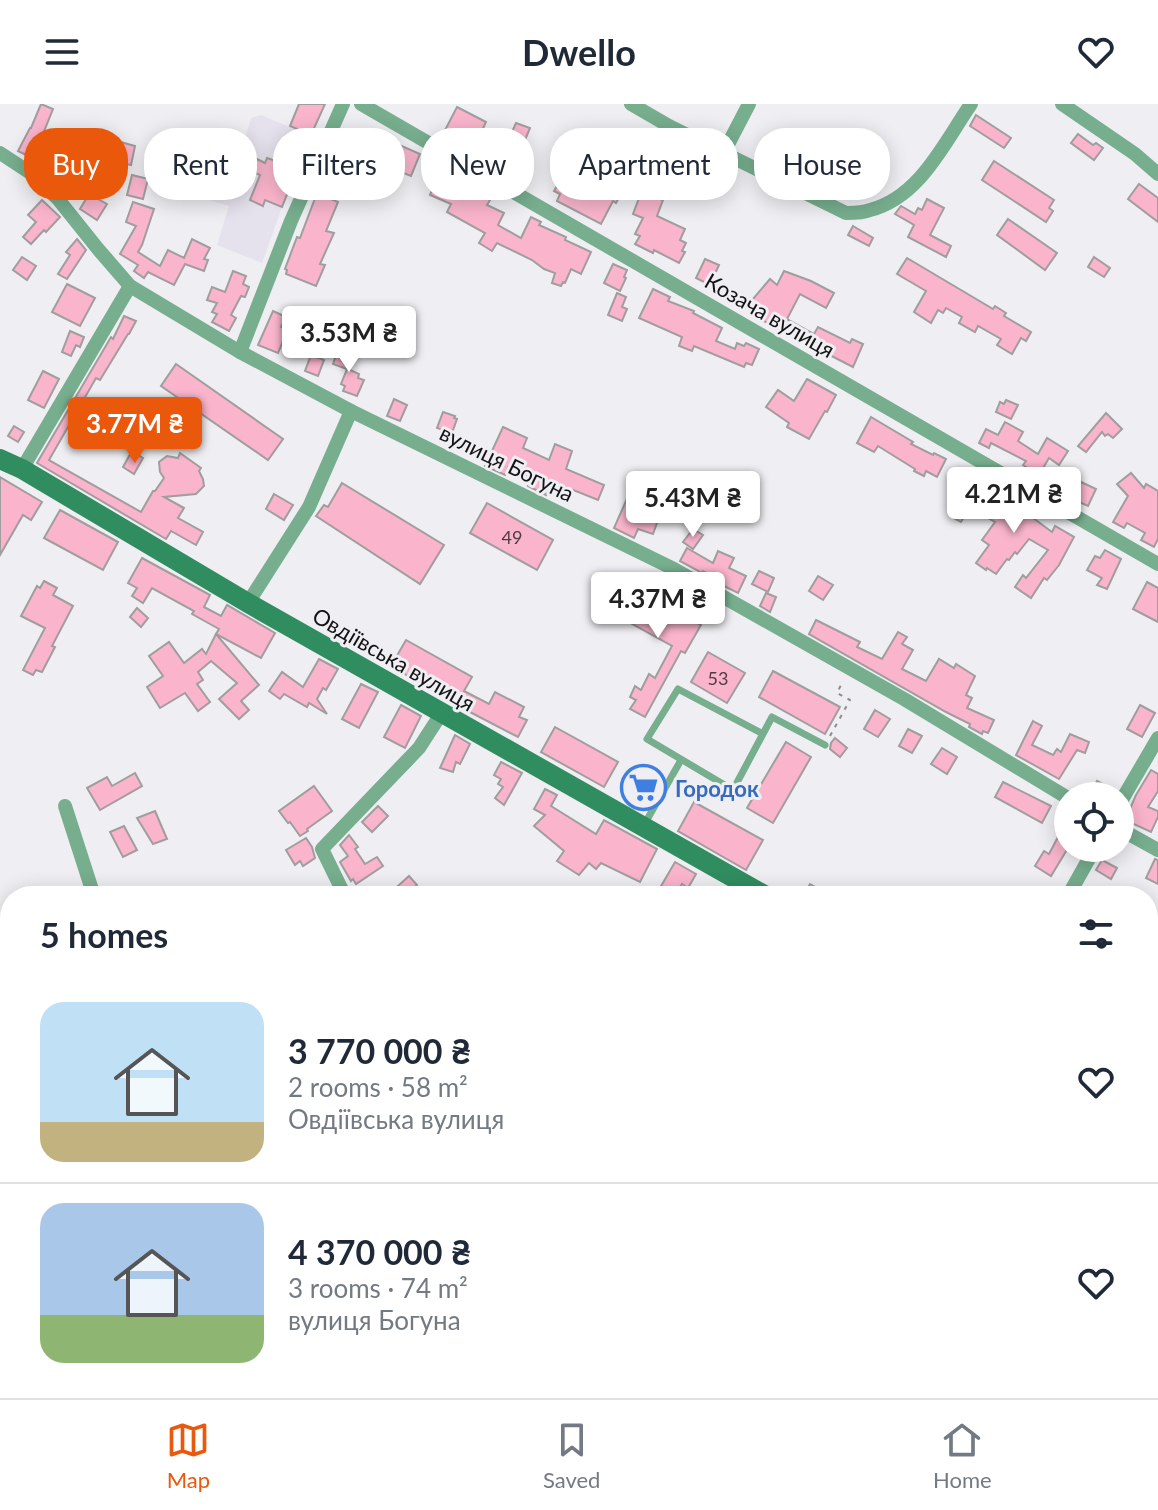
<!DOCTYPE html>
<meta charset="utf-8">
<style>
body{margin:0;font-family:Lato,sans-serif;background:#f6f6f7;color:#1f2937;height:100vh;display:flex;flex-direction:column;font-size:30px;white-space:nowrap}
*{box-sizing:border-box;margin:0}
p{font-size:26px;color:#747a83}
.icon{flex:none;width:44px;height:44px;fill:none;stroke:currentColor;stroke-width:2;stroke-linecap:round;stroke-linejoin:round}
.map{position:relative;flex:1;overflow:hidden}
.drawer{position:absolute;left:0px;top:782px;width:1158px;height:512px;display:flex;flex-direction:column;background:#fff;border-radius:32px 32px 0 0;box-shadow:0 4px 20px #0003}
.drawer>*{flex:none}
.guide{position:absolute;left:24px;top:24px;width:1110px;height:72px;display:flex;gap:16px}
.buttons{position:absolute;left:1054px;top:678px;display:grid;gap:16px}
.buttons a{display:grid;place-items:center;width:80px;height:80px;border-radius:50%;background:#fff;box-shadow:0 4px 20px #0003;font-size:40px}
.price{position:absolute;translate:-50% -68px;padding:0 18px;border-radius:8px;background:#fff;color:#222;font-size:26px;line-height:52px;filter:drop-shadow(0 2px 4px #0008)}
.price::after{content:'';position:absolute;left:50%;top:48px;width:24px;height:18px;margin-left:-12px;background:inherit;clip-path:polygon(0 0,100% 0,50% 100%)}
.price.active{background:#ea580c;color:#fff}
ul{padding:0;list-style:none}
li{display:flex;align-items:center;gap:24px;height:200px;padding:0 40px}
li+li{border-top:2px solid #e0e1e3}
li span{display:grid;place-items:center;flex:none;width:224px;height:160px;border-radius:24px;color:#555}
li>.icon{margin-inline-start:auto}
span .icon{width:96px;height:96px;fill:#fffc;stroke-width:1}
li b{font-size:34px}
h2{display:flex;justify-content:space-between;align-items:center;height:96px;padding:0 40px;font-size:34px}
.pill{padding:0 28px;border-radius:32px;background:#fff;box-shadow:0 4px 20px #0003;font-size:28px;line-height:72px}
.pill.active{background:#ea580c;color:#fff}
header{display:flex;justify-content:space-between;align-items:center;height:104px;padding:0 40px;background:#fff;font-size:36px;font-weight:700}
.tab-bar{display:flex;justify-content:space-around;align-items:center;height:112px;border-top:2px solid #e0e1e3;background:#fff;font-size:22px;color:#747a83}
.tab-bar a{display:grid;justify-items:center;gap:4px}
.tab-bar .active{color:#ea580c}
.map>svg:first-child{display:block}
.built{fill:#e6e2ed}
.water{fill:#25aaaa}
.building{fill:#fab5cc;stroke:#a19d9e;stroke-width:2}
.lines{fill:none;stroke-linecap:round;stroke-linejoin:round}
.path{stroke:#8e8d8f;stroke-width:2;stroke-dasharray:4 6;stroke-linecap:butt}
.lane{stroke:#77ae8e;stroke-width:7}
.street{stroke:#77ae8e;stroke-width:14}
.secondary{stroke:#308d5f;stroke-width:20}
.labels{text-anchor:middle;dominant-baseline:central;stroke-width:6;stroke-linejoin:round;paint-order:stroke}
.number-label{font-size:18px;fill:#4e3c42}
.street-label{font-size:22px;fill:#141314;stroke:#efeef2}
.shop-label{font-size:22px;font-weight:bold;fill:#366cbe;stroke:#efeef2;text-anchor:start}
</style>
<header><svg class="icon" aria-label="menu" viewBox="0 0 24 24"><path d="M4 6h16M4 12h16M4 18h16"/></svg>Dwello<svg class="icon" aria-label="heart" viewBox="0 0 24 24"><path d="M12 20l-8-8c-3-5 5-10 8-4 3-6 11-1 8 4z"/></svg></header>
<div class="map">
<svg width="1158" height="1294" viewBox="0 0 1158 1294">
<rect width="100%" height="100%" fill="#efeef2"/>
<path class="built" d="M261,11L311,32L310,33L303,31L299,41L306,44L282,103L262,159L217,141L229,102L195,92L209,27L244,38L251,14Z"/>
<path class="water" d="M0,1113L10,1152V1284H48L51,1294H0Z"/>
<g class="building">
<path d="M41,0L53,5L43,30L59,39L63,30L73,34L65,52L52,47L48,55L45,53L42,59L18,47L30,24H31Z"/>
<path d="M299,0H325L311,31L290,22Z"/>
<path d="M457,3L486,18L481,29L475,27L471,35L467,33L463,40L443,30Z"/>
<path d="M976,11L1011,34L1004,44L970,22Z"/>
<path d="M516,19L530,24L525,36L511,30Z"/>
<path d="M344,25L375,38L370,50L362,47L355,64L338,57L339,54L333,51L337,42L336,41Z"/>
<path d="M502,30L518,36L507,63L492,57Z"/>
<path d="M1078,30L1093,41L1096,39L1103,44L1094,56L1071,39Z"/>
<path d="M117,37L135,42L131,61L112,57Z"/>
<path d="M397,40L420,50L411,72L393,65L399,52L393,49Z"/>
<path d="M267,54L278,58L279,55L290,59L288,63L297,66L282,103L265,96L263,102L250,96L260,71L253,68L257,55L265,59Z"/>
<path d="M994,57L1054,96L1049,104L1053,107L1046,118L982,76Z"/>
<path d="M77,59L93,68L80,92L64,83Z"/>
<path d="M585,61L594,65L590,74L621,90L616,99L613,97L601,120L557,97L560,90L554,87L559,78L575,86Z"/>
<path d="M440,66L457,73L452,83L468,92L472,85L490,96L487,101L504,109L498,121L521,134L531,113L541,118L539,121L566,133L565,136L591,148L581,170L571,165L565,179L563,178L561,182L552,179L555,169L544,165L532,156L497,139L492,147L479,139L485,129L447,108L451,100L430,91Z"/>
<path d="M132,71L148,75L143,95L127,91Z"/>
<path d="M359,71L370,75L365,88L355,84Z"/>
<path d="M1139,80L1158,94V118L1128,95Z"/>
<path d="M317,89L338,98L326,127L334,129L320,160L325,161L316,182L286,170L287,166L285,165L297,133L300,134Z"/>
<path d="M641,89L663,96L657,112L685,125L680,136L686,139L682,147L685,148L679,159L654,146L653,149L635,140L640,132L635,130L643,114L633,110Z"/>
<path d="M89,90L107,100L97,116L80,105Z"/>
<path d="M927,95L944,104L930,131L951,142L946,153L908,133L914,121L895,110L901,102L915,110L918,104L922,106Z"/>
<path d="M42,96L60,113L46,128L44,126L31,140L23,133L36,118L28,111Z"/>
<path d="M133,98L154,105L142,141L138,148L160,162L168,146L184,154L192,135L210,144L204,155L208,156L204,167L185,160L174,181L148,168L144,174L134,167L138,161L120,150L136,122L126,118Z"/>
<path d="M1008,115L1057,149L1045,166L997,131Z"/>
<path d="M853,122L873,134L869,142L848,131Z"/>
<path d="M77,135L86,146L67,175L58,170L70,151L66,148Z"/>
<path d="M22,153L36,162L27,176L13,166Z"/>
<path d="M1094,153L1110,164L1104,173L1088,163Z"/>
<path d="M907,154L993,205L995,202L1006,209L1004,212L1031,228L1026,237L1021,234L1012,250L997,241L1001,235L978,222L975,228L959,219L962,213L946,204L943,209L938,206L931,219L914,208L926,187L897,170Z"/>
<path d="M705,155L719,161L710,181L696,174Z"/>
<path d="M613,160L627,166L624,173L626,174L620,187L604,179Z"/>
<path d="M233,167L246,172L243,180L249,183L245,193L241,192L231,211L236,214L229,227L212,218L217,210L212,208L217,199L207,196L212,183L225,188Z"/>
<path d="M784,167L811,177L834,189L826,204L800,190L787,215L814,230L818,223L850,239L852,235L863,240L853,263L758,214L760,209L747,202L770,175L777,181Z"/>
<path d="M67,180L95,194L80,222L52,208Z"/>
<path d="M653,185L670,193L668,197L694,207L693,209L722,224L716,237L735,245L737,239L744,242L746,239L759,245L752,261L746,259L744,263L694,242L692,247L679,242L682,233L639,214Z"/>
<path d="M617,189L626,193L622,203L627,205L622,217L608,211Z"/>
<path d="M273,207L286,213L281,223L291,227L287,236L284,235L278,249L258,241Z"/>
<path d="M124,212L136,217L129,230H128L100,276L96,274L49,356L141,408L153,387H155L164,374L160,368L159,358L167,352L178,354L180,349L201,364L199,367L203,375L204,382L196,390L164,393L184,404L178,414L203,428L196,441L171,427L166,435L37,359L111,233L113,235Z"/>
<path d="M70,227L84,233L80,243L76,241L71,252L62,248Z"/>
<path d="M338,246L353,252L348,265L359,270L358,274L364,276L357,292L343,287L345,282L341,280L347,265L333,260Z"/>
<path d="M311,251L324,256L318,272L305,267Z"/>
<path d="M176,260L283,335L268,356L161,282Z"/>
<path d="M43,267L59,275L44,304L28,296Z"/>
<path d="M807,275L836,291L827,308L825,307L809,335L787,323L789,319L766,303L778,286L794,297Z"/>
<path d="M394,295L407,301L400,317L387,312Z"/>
<path d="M1006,296L1018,301L1011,315L996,308L1000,298L1004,300Z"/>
<path d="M443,308L455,312L454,314L457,315L452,329L437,324Z"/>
<path d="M1106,309L1122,325L1113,334L1108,330L1105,332L1102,328L1086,348L1078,342Z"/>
<path d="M871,313L913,338L911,340L933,351L934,349L946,355L937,373L926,367L924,372L914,367L915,365L878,342L874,348L857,339Z"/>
<path d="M1005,318L1023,328L1018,337L1038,350L1047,334L1068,347L1059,361L1049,354L1039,371L1023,361L1026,357L991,339L989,344L979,339L986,325L998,331Z"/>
<path d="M14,322L24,328L18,338L8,332Z"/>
<path d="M503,323L527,334L523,344L549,356L555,340L572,347L566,365L604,381L598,396L551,377L546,391L528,382L532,374L508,363L505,371L485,362Z"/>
<path d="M132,347L143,354L134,370L123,363Z"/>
<path d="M1131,369L1144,384L1146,380L1158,387V435L1154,443L1141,436L1145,429L1127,419L1124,424L1113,418L1128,392L1117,380Z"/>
<path d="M972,371L990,380L987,384L1018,400L1017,402L1052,428L1055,422L1074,433L1059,461L1047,476L1044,474L1031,494L1015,483L1023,471L1026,474L1048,446L1029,435L1017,450L1015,448L1009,456L1007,455L996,470L987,464L986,466L976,459L989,441L982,436L995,418L988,414L993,406L974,396L961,418L952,413Z"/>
<path d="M0,373L42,398L31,416L23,411L0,451Z"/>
<path d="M631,378L660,390L650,414L658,416L653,430L638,425L634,434L614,424L630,388L627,387Z"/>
<path d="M1081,378L1096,385L1088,402L1077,397L1080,390L1076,388Z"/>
<path d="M342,379L444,441L420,480L316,412L324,401L328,403Z"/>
<path d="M274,390L293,401L284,416L266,405Z"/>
<path d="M487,399L553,436L537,466L470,429Z"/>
<path d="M60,406L118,438L103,466L44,434Z"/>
<path d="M693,425L703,431L693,445L683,438Z"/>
<path d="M687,444L713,459L718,447L734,454L729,464L746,472L738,489L720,480L722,477L703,467L702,469L680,457Z"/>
<path d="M1105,446L1121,455L1107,485L1097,481L1102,474L1087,466L1095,452L1100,454Z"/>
<path d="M142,454L210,491L204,503L221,512L227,501L275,529L261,554L216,530L219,525L192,510L194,507L152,484L143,499L132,492L137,484L128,479Z"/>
<path d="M759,467L774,474L768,488L752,480Z"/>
<path d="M818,472L833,481L823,496L809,487Z"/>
<path d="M44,477L57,484L53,491L73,502L52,542L55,543L42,568L36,566L33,571L23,566L45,524L21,512L37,482L40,484Z"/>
<path d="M1147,478L1158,484V518L1133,505Z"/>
<path d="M634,484L701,521L685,549L681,547L645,613L630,605L636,596L630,593L635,582L641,586L649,570L655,574L672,542L618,512Z"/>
<path d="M766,489L776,493L770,508L760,502Z"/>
<path d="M137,504L148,514L141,523L130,513Z"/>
<path d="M816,516L860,538L857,543L882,555L898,528L907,533L902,540L913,546L902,565L926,577L939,555L954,564L956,560L975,572L966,591L972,594L967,604L994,616L988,629L983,627L982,630L969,623L970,620L946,608L809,530Z"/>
<path d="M216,530L259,581L241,597L249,606L239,615L219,595L237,579L211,557L198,568L203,576L197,580L210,598L198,607L185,589L160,604L147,583L163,572L149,552L169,538L184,559L202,545L206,550Z"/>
<path d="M406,536L472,573L464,587L489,600L495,588L524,603L519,613L527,616L518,633L468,607L391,562Z"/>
<path d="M708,548L745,569L727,599L691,578Z"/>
<path d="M319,555L338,565L326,586L323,584L317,595L327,610L309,599L307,603L284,590L280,595L269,587L282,568L303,583Z"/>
<path d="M773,567L840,603L825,630L759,593Z"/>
<path d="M361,580L378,588L359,624L342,615Z"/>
<path d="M401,601L421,612L405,644L384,633Z"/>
<path d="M1140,601L1155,609L1142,633L1127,625Z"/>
<path d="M875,606L890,615L878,633L864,625Z"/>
<path d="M1033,617L1042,622L1032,641L1053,651L1057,645L1061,648L1070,630L1089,638L1085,649L1077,646L1059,675L1016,651Z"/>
<path d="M555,623L618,658L604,683L541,648Z"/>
<path d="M908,625L922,632L912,649L899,642Z"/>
<path d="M455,631L470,640L460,660L456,658L453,668L440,664Z"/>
<path d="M835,634L847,644L840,653L830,645L831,639Z"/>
<path d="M786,638L811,653L773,719L747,704Z"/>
<path d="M942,644L957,653L947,670L931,660Z"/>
<path d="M501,658L522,669L504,701L495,694L503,683L498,680L501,675L494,671Z"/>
<path d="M643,666L659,674L645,703L629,695Z"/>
<path d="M1151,666L1158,670V687L1148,703L1158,707V713L1151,728L1125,716L1136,691Z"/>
<path d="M135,669L142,682L100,706L87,684L107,673L112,682Z"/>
<path d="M1097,677L1108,683L1103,692H1089Z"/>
<path d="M1003,678L1051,702L1042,719L995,693Z"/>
<path d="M314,682L332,707L307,725L308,727L300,732L290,718L288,719L279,707Z"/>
<path d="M545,685L557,691L551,702L596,730L604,716L657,745L640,778L601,759L596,765L589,759L579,771L557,757L564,747L534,722L545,711L534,705Z"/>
<path d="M694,698L763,736L746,766L678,727Z"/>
<path d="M378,702L388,712L372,728L362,718Z"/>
<path d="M155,707L167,735L153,740L137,714Z"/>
<path d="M1068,714V744L1051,772L1035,762L1044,747L1049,750Z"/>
<path d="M124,722L137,746L123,753L110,728Z"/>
<path d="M349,731L358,743L355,745L365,760L377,753L383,762L356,780L353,775L351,777L340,758L348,752L340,741Z"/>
<path d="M306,734L312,743L315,754L303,762L300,757L295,761L286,746Z"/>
<path d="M1155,755L1158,756V780L1146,774Z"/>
<path d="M1102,756L1117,764L1111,775L1096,766Z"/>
<path d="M675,758L696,770L688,784L682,780L674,792L660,784Z"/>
<path d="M409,772L417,781L406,792H387Z"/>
<path d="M810,780L831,792H803Z"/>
<path d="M1149,1274L1158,1278V1293L1144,1287L1145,1284H1148Z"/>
<path d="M564,1284H570L580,1294H554Z"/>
<path d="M603,1284H617L606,1294H593Z"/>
</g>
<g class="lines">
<g class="path">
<path d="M830,632L850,596L837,589L843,577"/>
<path d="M0,1044L10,1082"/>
<path d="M65,1284L67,1294"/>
</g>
<g class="lane">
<path d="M763,630L678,585L647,635L733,686L772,613L825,641"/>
<path d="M644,721L681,656"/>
</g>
<g class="street">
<path d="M361,0L1158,460"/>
<path d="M631,0L669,22L846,109C854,109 863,109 870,106C920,93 944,39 971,0"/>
<path d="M1062,0L1135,50L1158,70"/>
<path d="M724,48L749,0"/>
<path d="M0,49L29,68L58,95L98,145L130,182L240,248L351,307L674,465L904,595L1068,694"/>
<path d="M240,248L291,117L343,0"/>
<path d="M22,365L130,182"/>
<path d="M248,499L309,403L351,307"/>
<path d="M1120,699L1158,634"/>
<path d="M65,702L94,792"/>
<path d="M1120,725L1158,746"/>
<path d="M345,792L322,745L419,644L441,610"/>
<path d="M1068,792L1095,744"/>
<path d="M506,1284L515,1294"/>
<path d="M769,1284L778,1294"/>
<path d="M788,1294L794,1284"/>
<path d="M1000,1294L1005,1284"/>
</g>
<g class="secondary">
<path d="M0,355L22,365L248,499L766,792"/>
<path d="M1148,1008L1158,1013"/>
</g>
</g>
<defs>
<symbol id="supermarket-ring" viewBox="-11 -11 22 22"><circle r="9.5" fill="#efeef2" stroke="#3f7fe0" stroke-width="1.5"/><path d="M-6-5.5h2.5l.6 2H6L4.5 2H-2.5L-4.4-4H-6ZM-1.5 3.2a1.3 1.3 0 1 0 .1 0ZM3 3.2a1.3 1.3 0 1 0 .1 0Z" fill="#3f7fe0"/></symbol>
</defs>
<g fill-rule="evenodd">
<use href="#supermarket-ring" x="618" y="658" width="51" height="51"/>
</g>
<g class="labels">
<g class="number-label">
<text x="512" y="433">49</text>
<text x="718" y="574">53</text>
</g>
<g class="street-label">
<text transform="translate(770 211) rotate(30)">Козача вулиця</text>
<text transform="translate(507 359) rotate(26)">вулиця Богуна</text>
<text transform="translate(394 555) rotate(30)">Овдіївська вулиця</text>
</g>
<g class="shop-label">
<text x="675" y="684">Городок</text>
</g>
</g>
</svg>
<div class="buttons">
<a><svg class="icon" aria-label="locate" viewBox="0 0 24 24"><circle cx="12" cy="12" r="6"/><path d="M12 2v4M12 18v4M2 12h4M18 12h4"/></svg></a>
</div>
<b class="price" style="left:349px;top:270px">3.53M ₴</b>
<b class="price active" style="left:135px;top:361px">3.77M ₴</b>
<b class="price" style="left:1014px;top:431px">4.21M ₴</b>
<b class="price" style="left:693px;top:435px">5.43M ₴</b>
<b class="price" style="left:658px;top:536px">4.37M ₴</b>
<div class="guide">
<a class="pill active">Buy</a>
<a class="pill">Rent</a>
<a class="pill">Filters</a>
<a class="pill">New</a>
<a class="pill">Apartment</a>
<a class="pill">House</a>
</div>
<section class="drawer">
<h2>5 homes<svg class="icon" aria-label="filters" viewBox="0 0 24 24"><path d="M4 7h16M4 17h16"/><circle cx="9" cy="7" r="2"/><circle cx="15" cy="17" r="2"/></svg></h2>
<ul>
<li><span style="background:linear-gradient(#bfe0f5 75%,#c2b280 0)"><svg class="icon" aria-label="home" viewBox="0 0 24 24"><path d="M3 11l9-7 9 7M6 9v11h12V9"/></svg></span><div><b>3 770 000 ₴</b><p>2 rooms · 58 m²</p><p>Овдіївська вулиця</p></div><svg class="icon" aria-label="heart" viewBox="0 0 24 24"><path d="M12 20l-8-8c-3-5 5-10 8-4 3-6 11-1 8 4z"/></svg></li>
<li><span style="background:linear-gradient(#a9c7e8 70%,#8fb573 0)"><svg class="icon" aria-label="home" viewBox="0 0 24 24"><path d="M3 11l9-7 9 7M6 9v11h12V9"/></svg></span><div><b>4 370 000 ₴</b><p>3 rooms · 74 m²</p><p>вулиця Богуна</p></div><svg class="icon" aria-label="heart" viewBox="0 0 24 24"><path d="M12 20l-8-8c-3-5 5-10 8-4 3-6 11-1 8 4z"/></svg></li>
</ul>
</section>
</div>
<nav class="tab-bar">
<a class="active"><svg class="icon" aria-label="map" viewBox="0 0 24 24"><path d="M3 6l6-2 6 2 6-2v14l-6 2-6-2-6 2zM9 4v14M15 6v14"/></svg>Map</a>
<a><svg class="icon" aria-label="saved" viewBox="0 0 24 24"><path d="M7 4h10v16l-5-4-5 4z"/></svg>Saved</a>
<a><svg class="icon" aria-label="home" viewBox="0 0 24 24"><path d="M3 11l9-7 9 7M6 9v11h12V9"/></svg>Home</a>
</nav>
